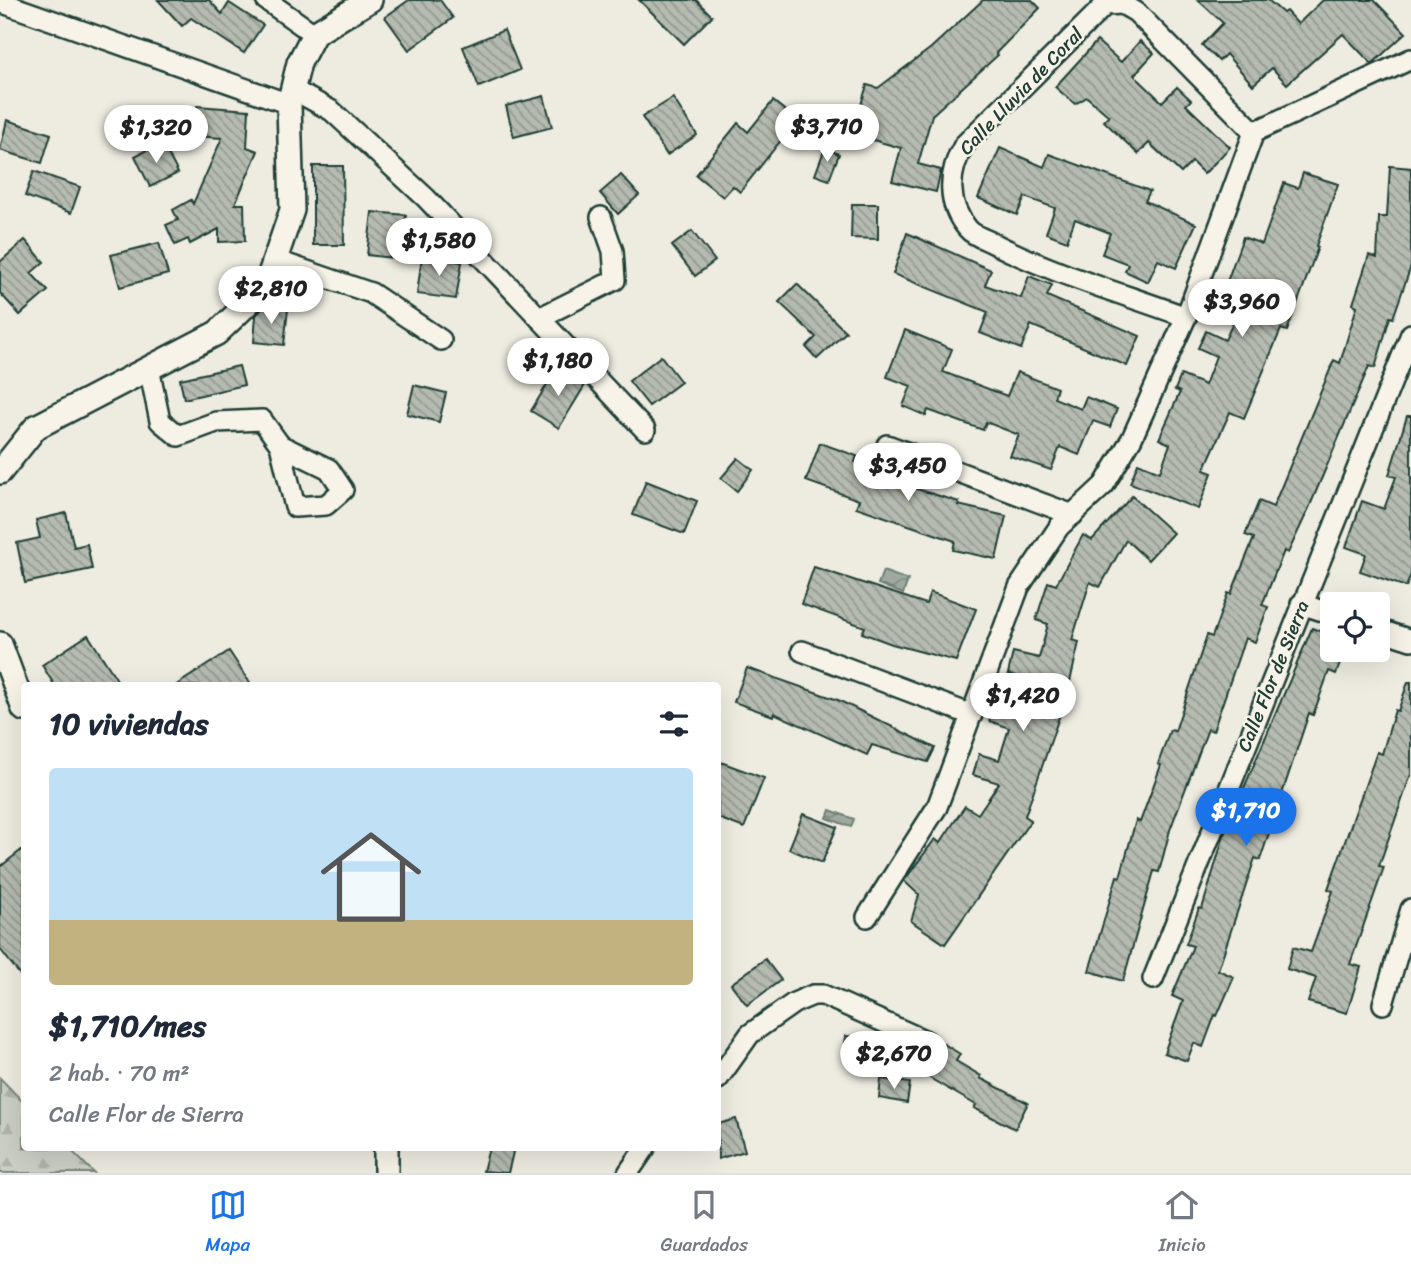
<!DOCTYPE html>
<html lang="es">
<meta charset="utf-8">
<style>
body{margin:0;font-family:Sriracha,sans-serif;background:#f6f6f7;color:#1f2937;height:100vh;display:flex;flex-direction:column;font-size:26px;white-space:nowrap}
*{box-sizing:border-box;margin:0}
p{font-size:23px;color:#747a83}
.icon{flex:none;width:38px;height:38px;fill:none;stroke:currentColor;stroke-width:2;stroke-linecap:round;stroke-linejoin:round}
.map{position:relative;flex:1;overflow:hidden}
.sheet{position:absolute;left:21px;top:682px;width:700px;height:469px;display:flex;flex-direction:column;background:#fff;border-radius:7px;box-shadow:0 7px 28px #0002}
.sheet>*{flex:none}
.fabs{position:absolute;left:1320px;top:592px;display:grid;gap:14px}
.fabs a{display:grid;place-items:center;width:70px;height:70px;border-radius:7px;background:#fff;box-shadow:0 7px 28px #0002;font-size:35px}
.price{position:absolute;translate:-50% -60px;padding:0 16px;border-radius:24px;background:#fff;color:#222;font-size:23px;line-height:46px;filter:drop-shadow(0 2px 4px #0008)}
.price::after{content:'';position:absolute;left:50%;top:42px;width:21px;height:16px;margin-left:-10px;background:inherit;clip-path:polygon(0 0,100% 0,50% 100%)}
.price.selected{background:#1a73e8;color:#fff}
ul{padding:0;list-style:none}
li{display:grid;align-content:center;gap:14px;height:371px;padding:0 28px}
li+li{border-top:2px solid #e0e1e3}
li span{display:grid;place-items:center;height:217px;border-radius:7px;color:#555}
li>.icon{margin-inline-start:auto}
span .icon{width:126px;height:126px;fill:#fffc;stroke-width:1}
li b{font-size:30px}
h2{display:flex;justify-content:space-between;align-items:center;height:84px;padding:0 28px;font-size:30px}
.menu{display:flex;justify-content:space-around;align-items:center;height:98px;border-top:2px solid #e0e1e3;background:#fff;font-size:19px;color:#747a83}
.menu a{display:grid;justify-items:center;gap:4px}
.menu .selected{color:#1a73e8}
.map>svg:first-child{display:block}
.forest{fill:url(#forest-firs);stroke:#76867c;stroke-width:2}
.water{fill:url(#water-waves);stroke:#6c7e74;stroke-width:2}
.building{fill:url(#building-back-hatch);stroke:#1f3d34;stroke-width:2}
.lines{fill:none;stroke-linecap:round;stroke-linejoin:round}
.minor-casing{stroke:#1f3d34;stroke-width:24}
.tertiary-casing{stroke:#1f3d34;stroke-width:28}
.minor{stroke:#f7f3e8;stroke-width:19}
.tertiary{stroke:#f7f3e8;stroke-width:23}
.labels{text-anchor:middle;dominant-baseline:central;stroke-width:5;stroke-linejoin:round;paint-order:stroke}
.street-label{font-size:19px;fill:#1f3d34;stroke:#f7f3e8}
</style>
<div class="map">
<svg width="1411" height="1173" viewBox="0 0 1411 1173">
<defs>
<pattern id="forest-firs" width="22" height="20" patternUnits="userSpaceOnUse" patternTransform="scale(1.75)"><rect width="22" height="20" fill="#cccfc4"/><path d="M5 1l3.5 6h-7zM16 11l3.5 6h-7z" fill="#afb3a9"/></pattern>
<pattern id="water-waves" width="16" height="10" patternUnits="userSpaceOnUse" patternTransform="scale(1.75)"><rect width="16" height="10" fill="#9fa99f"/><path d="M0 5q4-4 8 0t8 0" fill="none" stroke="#818b82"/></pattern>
<pattern id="building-back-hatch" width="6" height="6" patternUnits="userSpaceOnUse" patternTransform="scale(1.75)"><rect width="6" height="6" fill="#b5bbb0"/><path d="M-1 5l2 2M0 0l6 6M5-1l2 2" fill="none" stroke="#939990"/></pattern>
</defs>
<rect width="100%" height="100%" fill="#eeece1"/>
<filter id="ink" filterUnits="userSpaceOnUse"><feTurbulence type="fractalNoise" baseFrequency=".0143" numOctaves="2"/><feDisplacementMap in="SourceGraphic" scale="14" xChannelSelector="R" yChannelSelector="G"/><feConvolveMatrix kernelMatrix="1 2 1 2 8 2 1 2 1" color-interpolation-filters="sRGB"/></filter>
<g filter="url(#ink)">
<path class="forest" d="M0,1078L24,1103V1148H69L94,1173H0Z"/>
<g class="water">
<path d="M883,571L908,580L903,594L878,584Z"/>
<path d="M830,810L854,819L851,827L827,818Z"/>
</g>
<g class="building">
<path d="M158,0H209L222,14L229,3L263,25L244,53L191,18L182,26Z"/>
<path d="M409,0H440L453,18L409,50L385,17Z"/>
<path d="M639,0H696L712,16L684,44Z"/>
<path d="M983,0H1032L1040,8L996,53L998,55L932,115L918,164L941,170L936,192L892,181L901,148L852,134L867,85L878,88L931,48Z"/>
<path d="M1198,0H1268L1283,13L1286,11L1298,24L1323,0H1374L1406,33L1372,64L1343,34L1287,84L1272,68L1253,85L1226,54L1219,61L1202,45L1223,23Z"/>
<path d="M504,30L520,70L479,87L463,47Z"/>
<path d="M1097,41L1121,62L1140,41L1154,53L1134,75L1162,102L1177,87L1191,100L1186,105L1230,147L1204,174L1192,162L1181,173L1149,143L1138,154L1104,121L1109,116L1087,97L1075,104L1055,87Z"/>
<path d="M544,96L552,127L514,137L506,106Z"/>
<path d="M673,98L697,135L667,155L642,117Z"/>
<path d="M773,101L797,120L740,192L733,186L723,197L696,175L738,123L748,132Z"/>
<path d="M197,106L249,110L247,147L258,151L235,204H244L245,241L219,242V229L190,244L188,239L175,245L166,225L178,220L173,210L191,200L193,204L222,138L194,136Z"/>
<path d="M7,120L51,134L42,163L0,150Z"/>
<path d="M162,142L178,173L150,187L135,156Z"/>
<path d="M825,148L839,154L829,180L815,175Z"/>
<path d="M1000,148L1044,167L1049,154L1150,191L1145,201L1196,224L1176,268L1158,260L1148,282L1125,271L1128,264L1102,254L1110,233L1075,219L1067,241L1046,233L1055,208L1025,197L1017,215L978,198Z"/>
<path d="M313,166H343L344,245H313Z"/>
<path d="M1390,166L1411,168V266L1393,318L1390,317L1375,368L1369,366L1309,508L1288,553L1284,551L1262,605L1268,607L1255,642L1245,638L1213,731L1208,729L1170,830L1159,872L1154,871L1123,981L1089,971L1117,876L1120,877L1136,820L1140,822L1161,765L1158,764L1170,730L1175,731L1207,635L1212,637L1228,593L1231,594L1254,538L1245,535L1259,501L1273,507L1334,360L1340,363L1357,306L1353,304L1369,255L1377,258L1379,217H1387Z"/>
<path d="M34,171L80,187L71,213L25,196Z"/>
<path d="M1303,173L1338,184L1316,246L1318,247L1287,331L1281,329L1244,418L1230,412L1204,470L1212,473L1198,509L1130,483L1138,463L1160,472L1170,444L1159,439L1180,392L1175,390L1181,375L1205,385L1216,356L1198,348L1206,331L1225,340L1238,312L1216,303L1223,286L1225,287L1243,237L1262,244L1284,183L1298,188Z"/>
<path d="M621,175L639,195L618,214L600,193Z"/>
<path d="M852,204H878V239L851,238Z"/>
<path d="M372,212L406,215L401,259L367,255Z"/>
<path d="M692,231L715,261L695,276L672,246Z"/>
<path d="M907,233L991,270L985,285L1021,298L1029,276L1052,285L1047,296L1140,336L1127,366L1031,325L1021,349L980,333L988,312L893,274Z"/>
<path d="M25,240L44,262L31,273L48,291L20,315L0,293V262Z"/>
<path d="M159,243L168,274L120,287L111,255Z"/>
<path d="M422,256L462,262L456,299L417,294Z"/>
<path d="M797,284L846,332L817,359L806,347L816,337L779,302Z"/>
<path d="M265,306L288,309L284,345L254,342L256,315Z"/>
<path d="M905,330L952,349L943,372L1007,396L1017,372L1057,388L1054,398L1081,409L1086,397L1117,409L1110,427L1093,421L1079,455L1060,447L1051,470L1010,456L1019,435L986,422L983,430L928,410L926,416L903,406L911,386L887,377Z"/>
<path d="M661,356L681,382L649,406L629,381Z"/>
<path d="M239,366L244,385L184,399L180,379Z"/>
<path d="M557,368L585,385L559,428L531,411Z"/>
<path d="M414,385L446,393L439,422L407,414Z"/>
<path d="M1407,416H1411V574L1406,587L1360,571L1366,554L1346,547L1362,501L1384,509L1396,477L1389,475Z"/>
<path d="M820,443L857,456L855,462L909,482L907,486L959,502L958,505L1006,516L996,559L953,550L955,541L856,507L859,500L806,481Z"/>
<path d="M738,458L753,470L737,491L721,478Z"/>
<path d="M646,481L697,501L684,534L633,515Z"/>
<path d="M1132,496L1173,533L1148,560L1126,540L1100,587L1090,582L1072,640L1079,642L1068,691L1025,816L1031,820L945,944L911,921L919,895L904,881L935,839L940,843L965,806L978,814L999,783L973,775L979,754L999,760L1009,728L989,721L995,702L1017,709L1028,679L1008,674L1013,652L1039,658L1048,624L1036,620L1048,582L1056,585L1083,535L1092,540Z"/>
<path d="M66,513L74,547L87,544L92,569L25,583L17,543L40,538L36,520Z"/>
<path d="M814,567L926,604L930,592L976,609L956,661L892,644L862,633L865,627L801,604Z"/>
<path d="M1312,628L1332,636V649H1346L1336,674L1329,671L1313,715L1309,713L1260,860L1255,858L1218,970L1234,977L1217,1016L1215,1015L1203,1047L1194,1043L1187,1061L1164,1053L1183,1001L1172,996L1193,946L1186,944L1199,908L1202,909L1224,835Z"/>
<path d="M88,635L121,686H55L42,665Z"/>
<path d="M229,651L252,686H175Z"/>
<path d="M747,668L838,700L935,748L928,762L872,745L867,755L774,713L773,716L734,702Z"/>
<path d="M1408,682H1411V774L1379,866L1384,867L1350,964L1361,967L1347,1013L1308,1002L1316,978L1287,969L1293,947L1311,952L1333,891L1328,889L1377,752L1382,754L1395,710L1398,711Z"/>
<path d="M718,761L764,778L744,828L718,818Z"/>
<path d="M803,814L837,827L822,863L789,849Z"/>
<path d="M24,848V980L0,949V867Z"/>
<path d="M765,959L781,980L747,1005L731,984Z"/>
<path d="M846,1036L883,1040L881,1062L843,1057Z"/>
<path d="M944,1044L960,1054L956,1061L981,1076L980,1078L1028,1103L1015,1129L974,1108L976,1105L926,1076Z"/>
<path d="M881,1079L910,1083L907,1103L879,1098Z"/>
<path d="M736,1119L745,1151L718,1159V1124Z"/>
<path d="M489,1148H514L508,1173L483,1171Z"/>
</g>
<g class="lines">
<defs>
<g id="minor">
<path d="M266,0L314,34"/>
<path d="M0,2L289,104"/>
<path d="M292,89L332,111L426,198L645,430"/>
<path d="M275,260L371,293L441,340"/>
<path d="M1186,317C1121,293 1053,274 991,242C984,239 973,235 968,229C946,204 948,172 964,145L1105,5L1122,4L1136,12L1254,132"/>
<path d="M539,318L615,280L613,251L601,217"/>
<path d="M149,368L160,421L178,436L216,422L262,420L280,445L295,507L326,505L343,490L329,469L280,445"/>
<path d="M887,445L1073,515"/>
<path d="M1301,604L1332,614"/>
<path d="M1377,629L1411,640"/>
<path d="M802,651L972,715"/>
<path d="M867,917L937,807L1019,587L1059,527L1104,485L1132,438L1186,317L1254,132L1411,59"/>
<path d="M1153,979L1411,334"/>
<path d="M1383,1004L1411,909"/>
<path d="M718,1079L750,1034L794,1003L813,995H823L926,1041"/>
<path d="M628,1173L645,1148"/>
</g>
<g id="tertiary">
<path d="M0,472L36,427L217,333L266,286L292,210L289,104L299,63L314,34L370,0"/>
<path d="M0,644L24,709"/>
<path d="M386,1173V1148"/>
</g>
</defs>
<use href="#minor" class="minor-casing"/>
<use href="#tertiary" class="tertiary-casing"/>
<use href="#minor" class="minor"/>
<use href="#tertiary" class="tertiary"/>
</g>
</g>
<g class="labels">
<g class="street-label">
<text transform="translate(1021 91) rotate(-46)">Calle Lluvia de Coral</text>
<text transform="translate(1273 676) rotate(-68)">Calle Flor de Sierra</text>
</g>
</g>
</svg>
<div class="fabs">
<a><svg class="icon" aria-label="locate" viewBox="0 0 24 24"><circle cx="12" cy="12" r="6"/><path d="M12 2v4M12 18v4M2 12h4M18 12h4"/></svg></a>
</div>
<b class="price" style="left:827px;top:164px">$3,710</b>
<b class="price" style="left:156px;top:165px">$1,320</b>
<b class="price" style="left:439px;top:278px">$1,580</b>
<b class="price" style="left:271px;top:326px">$2,810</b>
<b class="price" style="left:1242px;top:339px">$3,960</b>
<b class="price" style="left:558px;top:398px">$1,180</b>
<b class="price" style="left:908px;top:503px">$3,450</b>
<b class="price" style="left:1023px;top:733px">$1,420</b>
<b class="price selected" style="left:1246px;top:848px">$1,710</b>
<b class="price" style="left:894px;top:1091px">$2,670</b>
<section class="sheet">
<h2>10 viviendas<svg class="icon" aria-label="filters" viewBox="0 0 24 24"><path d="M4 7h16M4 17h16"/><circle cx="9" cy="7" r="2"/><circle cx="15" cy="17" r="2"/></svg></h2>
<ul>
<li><span style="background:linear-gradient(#bfe0f5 70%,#c2b280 0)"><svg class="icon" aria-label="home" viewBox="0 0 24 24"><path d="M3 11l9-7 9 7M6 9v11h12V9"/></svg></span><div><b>$1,710/mes</b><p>2 hab. · 70 m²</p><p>Calle Flor de Sierra</p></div></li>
</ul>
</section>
</div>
<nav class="menu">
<a class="selected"><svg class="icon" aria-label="map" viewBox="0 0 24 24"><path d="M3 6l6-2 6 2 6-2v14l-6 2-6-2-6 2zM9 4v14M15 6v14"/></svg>Mapa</a>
<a><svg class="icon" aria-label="saved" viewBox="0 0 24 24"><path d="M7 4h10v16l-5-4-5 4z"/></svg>Guardados</a>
<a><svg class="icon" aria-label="home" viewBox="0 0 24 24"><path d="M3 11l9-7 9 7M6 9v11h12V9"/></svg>Inicio</a>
</nav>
